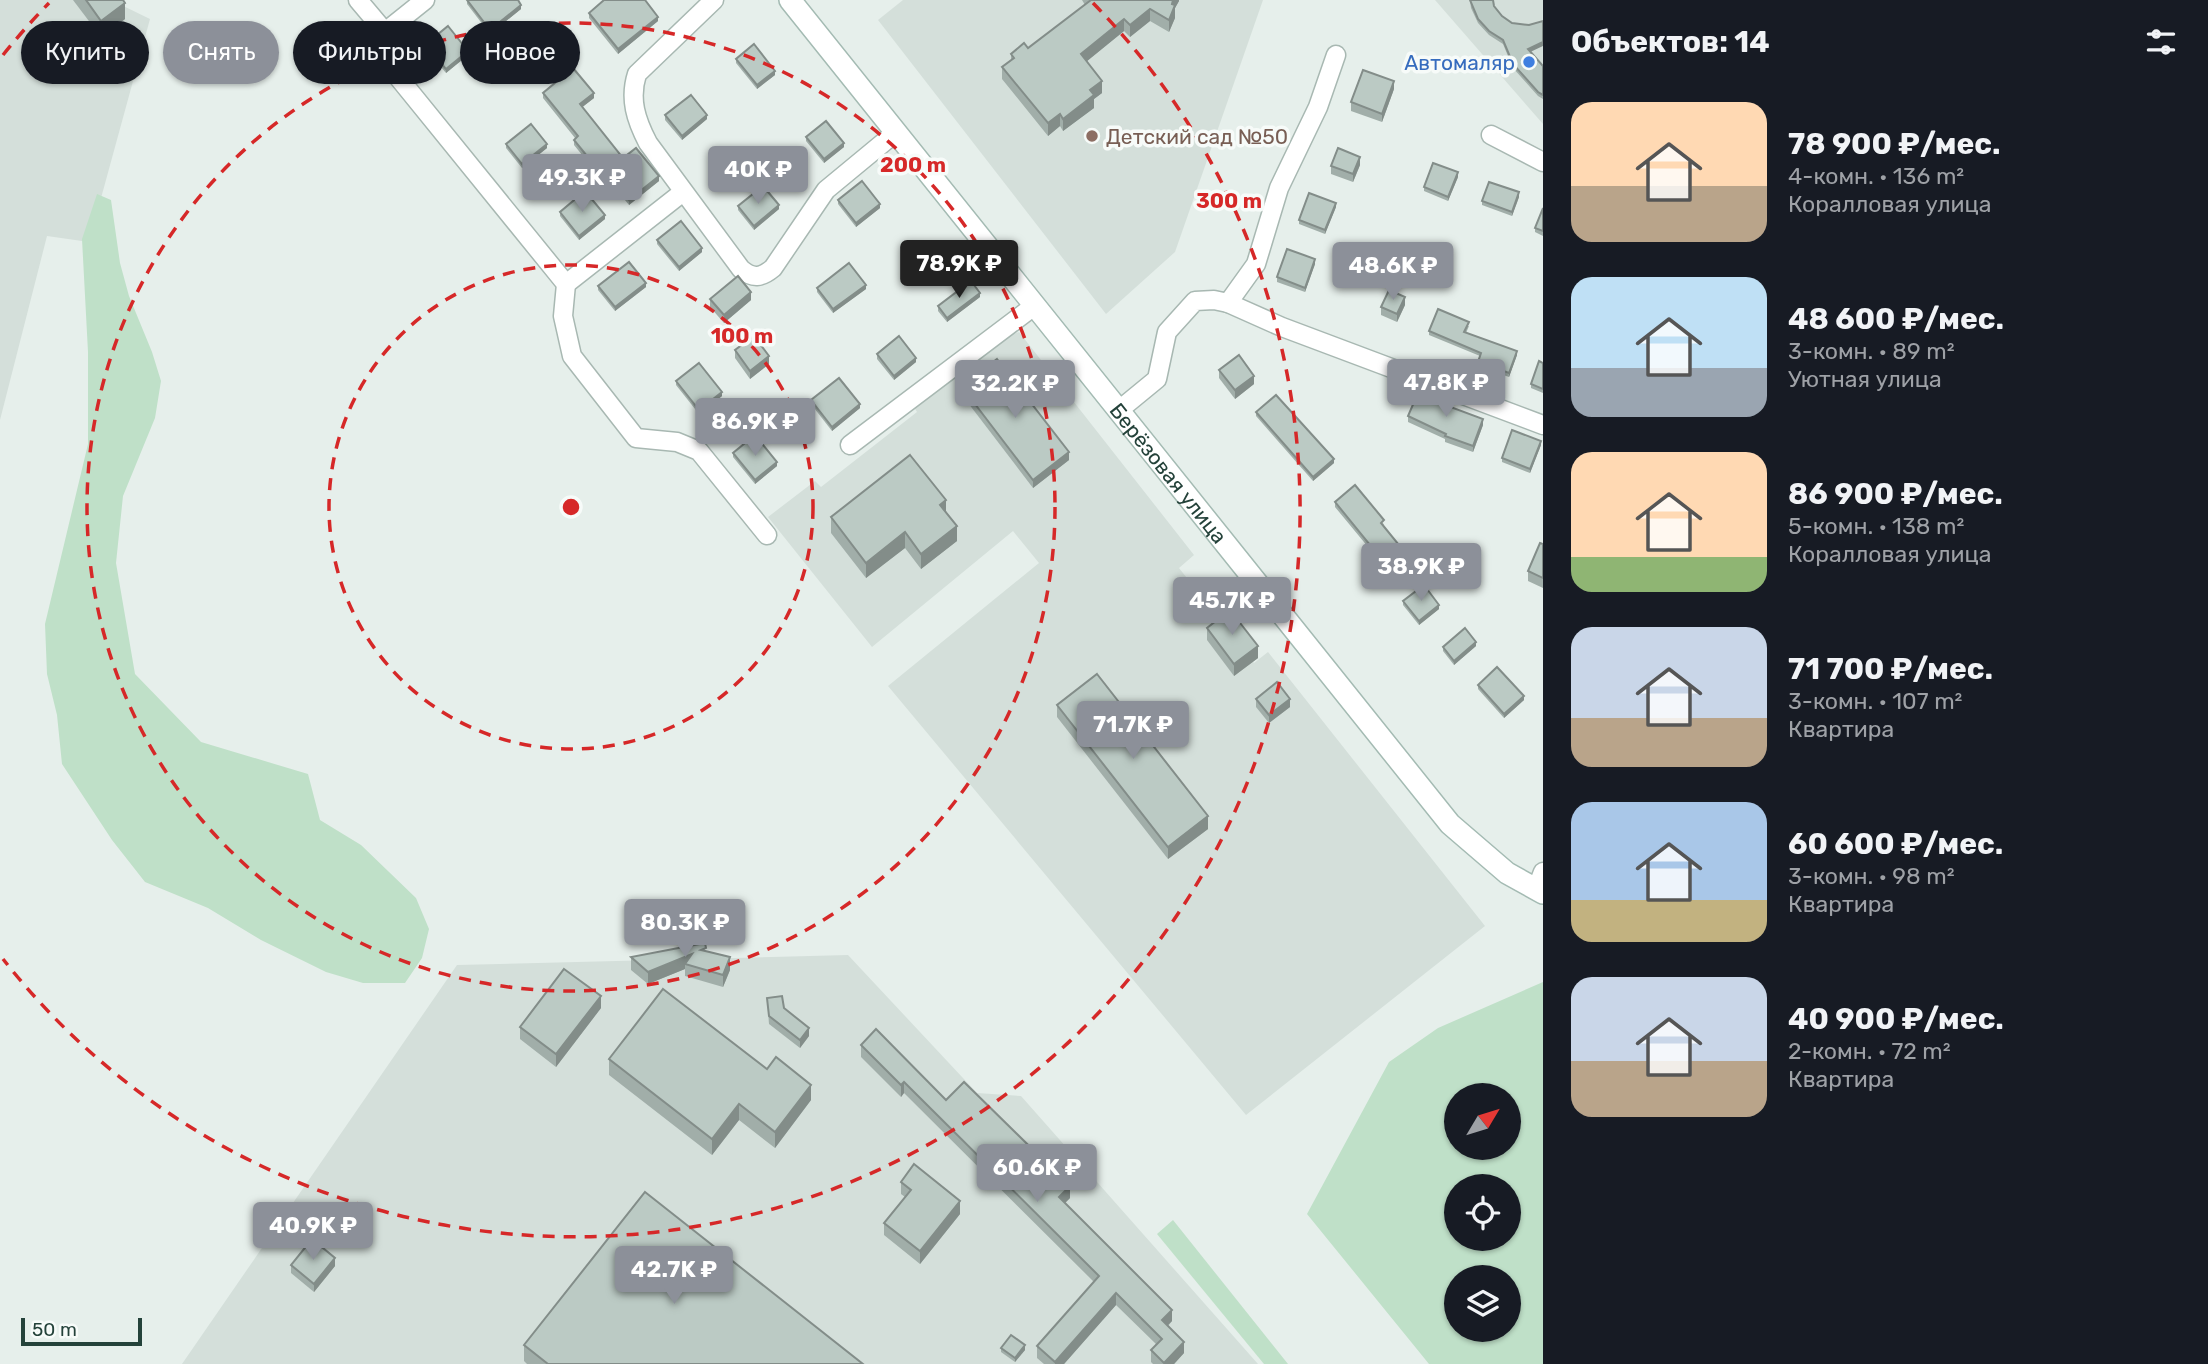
<!DOCTYPE html>
<html lang="ru">
<meta charset="utf-8">
<style>
body{margin:0;font-family:Rubik,sans-serif;background:#242831;color:#f1f3f6;height:100vh;display:flex;flex-direction:column;font-size:26px;white-space:nowrap}
*{box-sizing:border-box;margin:0}
p{font-size:23px;color:#9ea1a6}
.icon{flex:none;width:38px;height:38px;fill:none;stroke:currentColor;stroke-width:2;stroke-linecap:round;stroke-linejoin:round}
.map{position:relative;flex:1;overflow:hidden}
.side{display:flex;flex-direction:column;background:#171b24;width:665px}
.side>*{flex:none}
.guide{position:absolute;left:21px;top:21px;width:665px;height:63px;display:flex;gap:14px}
.needle{width:46px;rotate:52deg}
.controls{position:absolute;left:1444px;top:1083px;display:grid;gap:14px}
.controls a{display:grid;place-items:center;width:77px;height:77px;border-radius:50%;background:#171b24;box-shadow:0 2px 5px #0004;font-size:35px}
.scale{position:absolute;left:21px;bottom:18px;width:121px;box-sizing:border-box;padding-left:7px;border:4px solid #24423a;border-top:0;font-size:19px;line-height:24px;white-space:nowrap;color:#24423a;-webkit-text-stroke:5px #f7fbf9;paint-order:stroke}
.price{position:absolute;translate:-50% -60px;padding:0 16px;border-radius:7px;background:#8c9099;color:#fff;font-size:23px;line-height:46px;filter:drop-shadow(0 2px 4px #0008)}
.price::after{content:'';position:absolute;left:50%;top:42px;width:21px;height:16px;margin-left:-10px;background:inherit;clip-path:polygon(0 0,100% 0,50% 100%)}
.price.current{background:#222;color:#fff}
ul{padding:0;list-style:none}
li{display:flex;align-items:center;gap:21px;height:175px;padding:0 28px}
li span{display:grid;place-items:center;flex:none;width:196px;height:140px;border-radius:21px;color:#555}
li>.icon{margin-inline-start:auto}
span .icon{width:84px;height:84px;fill:#fffc;stroke-width:1}
li b{font-size:30px}
h2{display:flex;justify-content:space-between;align-items:center;height:84px;padding:0 28px;font-size:30px}
.pill{padding:0 24px;border-radius:32px;background:#171b24;box-shadow:0 2px 5px #0004;font-size:24px;line-height:63px}
.pill.current{background:#8c9099;color:#fff}
main{display:flex;flex:1;min-height:0}
.map>svg:first-child{display:block}
.built{fill:#d4dfda}
.green{fill:#bfe0c8;fill-rule:evenodd}
.lines{fill:none;stroke-linecap:round;stroke-linejoin:round}
.minor-casing{stroke:#a8b8b2;stroke-width:21}
.secondary-casing{stroke:#a4bbb3;stroke-width:24}
.minor{stroke:#fff;stroke-width:18}
.secondary{stroke:#fff;stroke-width:21}
.wall{fill:#a1aea9}
.shaded-wall{fill:#838d89}
.building{fill:#bbcac4;stroke:#838d89;stroke-width:2}
.ring{fill:none;stroke:#d62828;stroke-width:3.5;stroke-dasharray:12 9}
.shop-dot{fill:#3f7fe0;stroke:#f7fbf9;stroke-width:2.5}
.education-dot{fill:#8d6e63;stroke:#f7fbf9;stroke-width:2.5}
.labels{text-anchor:middle;dominant-baseline:central;stroke-width:7;stroke-linejoin:round;paint-order:stroke}
.shop-label{font-size:21px;fill:#366cbe;stroke:#f7fbf9;text-anchor:end}
.education-label{font-size:21px;fill:#785e54;stroke:#f7fbf9;text-anchor:start}
.street-label{font-size:21px;fill:#24423a;stroke:#f7fbf9}
.centre{fill:#d62828;stroke:#f7fbf9;stroke-width:3.5}
.ring-label{font-size:21px;text-anchor:middle;font-weight:bold;fill:#d62828;stroke:#f7fbf9;stroke-width:7;stroke-linejoin:round;paint-order:stroke}
</style>
<main>
<div class="map">
<svg width="1543" height="1364" viewBox="0 0 1543 1364">
<rect width="100%" height="100%" fill="#e6efeb"/>
<g class="built">
<path d="M0,0H111L150,19L89,242L47,236L0,420Z"/>
<path d="M903,0H1263L1175,252L1106,314L878,20Z"/>
<path d="M1435,0H1543V124Z"/>
<path d="M1019,332L1194,555L1179,568L1254,663L1268,652L1485,926L1246,1115L888,686L1039,563L1013,531L872,647L768,517L815,481L821,487L917,412L912,404L992,342Z"/>
<path d="M848,955L977,1093L1021,1096L1258,1364H182L457,965Z"/>
</g>
<g class="green">
<path d="M97,194L111,200L120,263L129,296L152,352L161,381L155,418L123,496L116,563L135,674L201,742L308,774L320,820L361,845L416,898L429,929L422,958L405,983H363L326,972L261,940L208,908L145,882L112,840L62,764L57,715L47,674L45,624L88,444V352L82,239Z"/>
<path d="M1543,982V1364H1429L1307,1214L1389,1062L1438,1028ZM1456,1096H1508V1148H1456ZM1508,1186V1239H1456V1186ZM1456,1278H1508V1330H1456Z"/>
<path d="M1173,1220L1288,1364H1264L1157,1234Z"/>
</g>
<g class="lines">
<defs>
<g id="minor">
<path d="M358,0L385,32"/>
<path d="M714,0L637,74C629,99 636,120 648,143L741,269C753,279 761,278 773,268L826,190L895,133"/>
<path d="M385,32V61L566,284L563,316L572,356L636,438L677,442L699,451L767,535"/>
<path d="M385,32L425,0"/>
<path d="M1491,135L1543,162"/>
<path d="M566,284L683,192"/>
<path d="M1228,303L1282,327L1543,425"/>
<path d="M1118,411L1157,379L1167,332L1195,301L1214,300L1228,303L1256,264L1279,188L1318,107L1336,55"/>
<path d="M850,445L1034,306"/>
<path d="M1536,890L1543,872"/>
</g>
<g id="secondary">
<path id="s1" d="M790,0L1450,824L1507,873L1543,893"/>
</g>
</defs>
<use href="#minor" class="minor-casing"/>
<use href="#secondary" class="secondary-casing"/>
<use href="#minor" class="minor"/>
<use href="#secondary" class="secondary"/>
</g>
<g class="wall">
<path d="M73,0H123L125,19L101,37Z"/>
<path d="M467,0L521,9L490,34L467,4Z"/>
<path d="M1082,0H1179V1L1175,8V18L1169,32L1150,21L1130,37L1124,31L1087,61L1102,93L1094,99V108L1063,131L1060,126L1048,136L1002,79V67L1011,60V54L1028,48L1085,5Z"/>
<path d="M1470,0H1493L1494,6L1543,66V99L1538,96L1513,68L1503,44L1489,35L1478,23L1471,8Z"/>
<path d="M589,13L658,21L618,54L589,18Z"/>
<path d="M426,44L468,55L446,73L426,49Z"/>
<path d="M736,59L775,75L757,89L736,63Z"/>
<path d="M1394,89L1382,122L1351,111V102Z"/>
<path d="M543,93L594,98L582,107L623,158L659,181L629,205L595,163L591,166L574,145V140L575,138L543,98Z"/>
<path d="M665,115L707,119L682,140L665,120Z"/>
<path d="M806,137L844,147L824,163L806,141Z"/>
<path d="M506,144L547,148L522,168L506,148Z"/>
<path d="M1360,165L1353,182L1331,174V166Z"/>
<path d="M1458,177L1448,201L1424,191V187Z"/>
<path d="M1519,197L1512,216L1482,205V201Z"/>
<path d="M838,200L880,208L856,227L838,204Z"/>
<path d="M738,206L779,209L754,230L738,210Z"/>
<path d="M1336,207L1325,234L1299,224V220Z"/>
<path d="M1543,208V236L1535,232V228Z"/>
<path d="M560,212L605,219L579,240L560,216Z"/>
<path d="M657,240L702,252L679,271L657,244Z"/>
<path d="M1315,264L1305,292L1277,282V277Z"/>
<path d="M598,286L646,287L615,311L598,290Z"/>
<path d="M817,288L866,289L833,313L817,292Z"/>
<path d="M980,297L947,322L938,311V306Z"/>
<path d="M710,299L751,300L724,323L710,307Z"/>
<path d="M1405,305L1397,322L1381,315V307Z"/>
<path d="M1469,326L1466,333L1517,355L1509,377L1478,366L1480,356L1429,335V331Z"/>
<path d="M735,350L769,364L750,379L735,358Z"/>
<path d="M877,354L916,362L894,380L877,359Z"/>
<path d="M1543,363V393L1531,388V384Z"/>
<path d="M1219,370L1254,384L1235,399L1219,378Z"/>
<path d="M676,381L722,396L699,414L676,385Z"/>
<path d="M962,387L1069,460L1033,488L962,395Z"/>
<path d="M811,400L860,408L832,431L811,404Z"/>
<path d="M1438,402L1483,425L1473,452L1445,442V439L1408,422V416Z"/>
<path d="M1256,412L1334,463L1313,481L1256,416Z"/>
<path d="M1541,445L1530,473L1502,462V458Z"/>
<path d="M733,453L777,466L755,484L733,457Z"/>
<path d="M1335,502L1384,524L1383,525L1408,560L1386,578L1371,559V554L1373,553L1335,507Z"/>
<path d="M946,511L957,541L921,569L905,548L866,578L831,533V517Z"/>
<path d="M1543,544V588L1528,581V571Z"/>
<path d="M1403,601L1439,609L1419,625L1403,605Z"/>
<path d="M1207,628L1258,658L1234,676L1207,640Z"/>
<path d="M1476,646L1454,665L1443,651V647Z"/>
<path d="M1478,685L1524,700L1504,718L1478,689Z"/>
<path d="M1256,699L1290,707L1269,723L1256,707Z"/>
<path d="M1057,705L1208,829L1168,859L1057,717Z"/>
<path d="M706,952L730,970L723,987L685,976V969L648,984L631,970V957Z"/>
<path d="M767,998L784,1008L809,1036L800,1048L769,1024Z"/>
<path d="M601,1008L556,1067L520,1039V1027Z"/>
<path d="M861,1045L946,1100L1070,1198L1065,1203L1172,1321L1168,1326L1184,1353L1174,1364H1153L1151,1362V1350L1156,1344L1116,1305L1064,1364H1044L1037,1358V1346L1094,1282L904,1093L901,1097L861,1057Z"/>
<path d="M609,1059L767,1069L811,1100L775,1148L739,1120L712,1155L609,1075Z"/>
<path d="M901,1182L960,1214L920,1264L884,1235V1223L905,1197L901,1194Z"/>
<path d="M291,1265L335,1266L314,1292L291,1273Z"/>
<path d="M524,1345L863,1364H527L524,1361Z"/>
<path d="M1001,1348L1025,1350L1015,1362L1001,1352Z"/>
</g>
<g class="shaded-wall">
<path d="M1173,0H1179V1L1175,8V18L1169,32V20L1172,4Z"/>
<path d="M125,3V19L101,37V21Z"/>
<path d="M521,5V9L490,34V30Z"/>
<path d="M1150,9V21L1130,37V25Z"/>
<path d="M658,17V21L618,54V49Z"/>
<path d="M1124,19V31L1081,66V54Z"/>
<path d="M1543,42V46L1528,53V49Z"/>
<path d="M468,51V55L446,73V69Z"/>
<path d="M775,71V75L757,89V85Z"/>
<path d="M1102,81V93L1094,99V108L1063,131V119L1090,90Z"/>
<path d="M1394,81V89L1382,122V114Z"/>
<path d="M594,93V98L580,109V104Z"/>
<path d="M1060,114V126L1048,136V123Z"/>
<path d="M707,115V119L682,140V136Z"/>
<path d="M844,143V147L824,163V159Z"/>
<path d="M547,144V148L522,168V164Z"/>
<path d="M1360,157V165L1353,182V174Z"/>
<path d="M595,158V163L591,166V161Z"/>
<path d="M1458,172V177L1448,201V197Z"/>
<path d="M659,176V181L629,205V200Z"/>
<path d="M1519,192V197L1512,216V212Z"/>
<path d="M1336,203V207L1325,234V230Z"/>
<path d="M880,204V208L856,227V223Z"/>
<path d="M779,205V209L754,230V226Z"/>
<path d="M605,215V219L579,240V236Z"/>
<path d="M702,248V252L679,271V267Z"/>
<path d="M1315,259V264L1305,292V288Z"/>
<path d="M646,283V287L615,311V307Z"/>
<path d="M866,285V289L833,313V309Z"/>
<path d="M751,292V300L724,323V315Z"/>
<path d="M980,293V297L947,322V318Z"/>
<path d="M1405,297V305L1397,322V314Z"/>
<path d="M1517,351V355L1509,377V373Z"/>
<path d="M769,356V364L750,379V371Z"/>
<path d="M916,358V362L894,380V376Z"/>
<path d="M1254,376V384L1235,399V390Z"/>
<path d="M722,392V396L699,414V410Z"/>
<path d="M860,404V408L832,431V427Z"/>
<path d="M1483,419V425L1473,452V446Z"/>
<path d="M1541,441V445L1530,473V469Z"/>
<path d="M1069,452V460L1033,488V480Z"/>
<path d="M1334,459V463L1313,481V477Z"/>
<path d="M777,462V466L755,484V480Z"/>
<path d="M946,500V516L940,505Z"/>
<path d="M957,526V541L921,569V554Z"/>
<path d="M905,532V548L866,578V563Z"/>
<path d="M1408,556V560L1386,578V573Z"/>
<path d="M1439,605V609L1419,625V621Z"/>
<path d="M1476,642V646L1454,665V661Z"/>
<path d="M1258,646V658L1234,676V664Z"/>
<path d="M1524,696V700L1504,718V714Z"/>
<path d="M1290,699V707L1269,723V715Z"/>
<path d="M1208,816V829L1168,859V847Z"/>
<path d="M692,954L685,964V969L648,984V972Z"/>
<path d="M730,957V970L723,987V975Z"/>
<path d="M601,996V1008L556,1067V1054Z"/>
<path d="M809,1028V1036L800,1048V1040Z"/>
<path d="M904,1082V1093L901,1097V1085Z"/>
<path d="M811,1085V1100L775,1148V1132Z"/>
<path d="M739,1104V1120L712,1155V1139Z"/>
<path d="M1070,1186V1198L1059,1209V1197Z"/>
<path d="M960,1201V1214L920,1264V1251Z"/>
<path d="M335,1258V1266L314,1292V1284Z"/>
<path d="M1116,1293V1305L1064,1364H1055V1362Z"/>
<path d="M1172,1310V1321L1162,1331V1320Z"/>
<path d="M1184,1342V1353L1174,1364H1164V1363Z"/>
<path d="M1025,1345V1350L1015,1362V1358Z"/>
</g>
<g class="building">
<path d="M86,0H123L125,3L101,21Z"/>
<path d="M467,0H518L521,5L490,30Z"/>
<path d="M604,0H645L658,17L618,49L589,13Z"/>
<path d="M1091,0H1173L1172,4L1175,5L1169,20L1150,9L1130,25L1124,19L1081,54L1102,81L1090,90L1094,95L1063,119L1060,114L1048,123L1002,67L1014,58L1011,54L1024,43L1028,48Z"/>
<path d="M1470,0H1493L1494,6L1502,16L1512,23L1529,25L1543,21V42L1528,49L1543,66V95L1538,92L1513,64L1503,40L1489,31L1478,19Z"/>
<path d="M448,26L468,51L446,69L426,44Z"/>
<path d="M754,44L775,71L757,85L736,59Z"/>
<path d="M573,68L594,93L580,104L623,158L636,148L659,176L629,200L595,158L591,161L574,140L578,136L543,93Z"/>
<path d="M1363,70L1394,81L1382,114L1351,102Z"/>
<path d="M691,95L707,115L682,136L665,115Z"/>
<path d="M826,121L844,143L824,159L806,137Z"/>
<path d="M531,124L547,144L522,164L506,144Z"/>
<path d="M1338,148L1360,157L1353,174L1331,166Z"/>
<path d="M1433,163L1458,172L1448,197L1424,187Z"/>
<path d="M862,181L880,204L856,223L838,200Z"/>
<path d="M1489,182L1519,192L1512,212L1482,201Z"/>
<path d="M763,186L779,205L754,226L738,206Z"/>
<path d="M585,191L605,215L579,236L560,212Z"/>
<path d="M1309,193L1336,203L1325,230L1299,220Z"/>
<path d="M1543,208V231L1535,228Z"/>
<path d="M681,221L702,248L679,267L657,240Z"/>
<path d="M1287,249L1315,259L1305,288L1277,277Z"/>
<path d="M629,262L646,283L615,307L598,286Z"/>
<path d="M849,263L866,285L833,309L817,288Z"/>
<path d="M738,276L751,292L724,315L710,299Z"/>
<path d="M971,281L980,293L947,318L938,306Z"/>
<path d="M1389,290L1405,297L1397,314L1381,307Z"/>
<path d="M1438,309L1469,322L1464,332L1517,351L1509,373L1478,362L1481,353L1429,331Z"/>
<path d="M754,336L769,356L750,371L735,350Z"/>
<path d="M899,336L916,358L894,376L877,354Z"/>
<path d="M1239,355L1254,376L1235,390L1219,370Z"/>
<path d="M997,359L1069,452L1033,480L962,387Z"/>
<path d="M1539,361L1543,363V389L1531,384Z"/>
<path d="M699,363L722,392L699,410L676,381Z"/>
<path d="M839,378L860,404L832,427L811,400Z"/>
<path d="M1418,393L1438,400L1437,402L1483,419L1473,446L1445,436L1446,434L1408,416Z"/>
<path d="M1276,395L1334,459L1313,477L1256,412Z"/>
<path d="M1512,430L1541,441L1530,469L1502,458Z"/>
<path d="M755,435L777,462L755,480L733,453Z"/>
<path d="M910,455L946,500L940,505L957,526L921,554L905,532L866,563L831,517Z"/>
<path d="M1355,485L1384,520L1381,523L1408,556L1386,573L1371,554L1375,551L1335,502Z"/>
<path d="M1540,543L1543,544V578L1528,571Z"/>
<path d="M1424,585L1439,605L1419,621L1403,601Z"/>
<path d="M1230,610L1258,646L1234,664L1207,628Z"/>
<path d="M1465,628L1476,642L1454,661L1443,647Z"/>
<path d="M1497,667L1524,696L1504,714L1478,685Z"/>
<path d="M1097,674L1208,816L1168,847L1057,705Z"/>
<path d="M1277,682L1290,699L1269,715L1256,699Z"/>
<path d="M705,943L706,948L701,950L730,957L723,975L685,964L692,954L648,972L631,957Z"/>
<path d="M564,969L601,996L556,1054L520,1027Z"/>
<path d="M663,989L767,1069L776,1057L811,1085L775,1132L739,1104L712,1139L609,1059Z"/>
<path d="M782,996L784,1008L809,1028L800,1040L769,1016L767,998Z"/>
<path d="M876,1029L946,1100L964,1082L1070,1186L1059,1197L1172,1310L1162,1320L1184,1342L1164,1363L1151,1350L1162,1339L1116,1293L1055,1362L1037,1346L1099,1276L904,1082L901,1085L861,1045Z"/>
<path d="M914,1164L960,1201L920,1251L884,1223L911,1190L901,1182Z"/>
<path d="M645,1192L863,1364H548L524,1345Z"/>
<path d="M312,1239L335,1258L314,1284L291,1265Z"/>
<path d="M1011,1335L1025,1345L1015,1358L1001,1348Z"/>
</g>
<g class="ring">
<circle cx="571" cy="507" r="242"/>
<circle cx="571" cy="507" r="484"/>
<path d="M3 55A726 726 0 0 1 49 3M1093 3A726 726 0 1 1 3 959"/>
</g>
<circle class="shop-dot" cx="1529" cy="62" r="7"/>
<circle class="education-dot" cx="1092" cy="136" r="7"/>
<g class="labels">
<g class="shop-label">
<text x="1515" y="62">Автомаляр</text>
</g>
<g class="education-label">
<text x="1106" y="136">Детский сад №50</text>
</g>
<g class="street-label">
<text stroke="none"><textPath href="#s1" startOffset="606">Берёзовая улица</textPath></text>
</g>
</g>
<circle cx="571" cy="507" r="10" class="centre"/>
<g class="ring-label">
<text x="913" y="172">200 m</text>
<text x="1229" y="208">300 m</text>
<text x="742" y="343">100 m</text>
</g>
</svg>
<div class="controls">
<a><svg class="needle" viewBox="-14 -14 28 28"><path d="M0-13l5 13h-10z" fill="#e53935"/><path d="M0 13l5-13h-10z" fill="#9ea1a6"/></svg></a>
<a><svg class="icon" aria-label="locate" viewBox="0 0 24 24"><circle cx="12" cy="12" r="6"/><path d="M12 2v4M12 18v4M2 12h4M18 12h4"/></svg></a>
<a><svg class="icon" aria-label="layers" viewBox="0 0 24 24"><path d="M12 4l9 5-9 5-9-5zM3 14l9 5 9-5"/></svg></a>
</div>
<div class="scale">50 m</div>
<b class="price" style="left:758px;top:206px">40K ₽</b>
<b class="price" style="left:582px;top:214px">49.3K ₽</b>
<b class="price current" style="left:959px;top:300px">78.9K ₽</b>
<b class="price" style="left:1393px;top:302px">48.6K ₽</b>
<b class="price" style="left:1446px;top:419px">47.8K ₽</b>
<b class="price" style="left:1015px;top:420px">32.2K ₽</b>
<b class="price" style="left:755px;top:458px">86.9K ₽</b>
<b class="price" style="left:1421px;top:603px">38.9K ₽</b>
<b class="price" style="left:1232px;top:637px">45.7K ₽</b>
<b class="price" style="left:1133px;top:761px">71.7K ₽</b>
<b class="price" style="left:685px;top:959px">80.3K ₽</b>
<b class="price" style="left:1037px;top:1204px">60.6K ₽</b>
<b class="price" style="left:313px;top:1262px">40.9K ₽</b>
<b class="price" style="left:674px;top:1306px">42.7K ₽</b>
<div class="guide">
<a class="pill">Купить</a>
<a class="pill current">Снять</a>
<a class="pill">Фильтры</a>
<a class="pill">Новое</a>
</div>
</div>
<section class="side">
<h2>Объектов: 14<svg class="icon" aria-label="filters" viewBox="0 0 24 24"><path d="M4 7h16M4 17h16"/><circle cx="9" cy="7" r="2"/><circle cx="15" cy="17" r="2"/></svg></h2>
<ul>
<li><span style="background:linear-gradient(#ffd9b3 60%,#b9a48a 0)"><svg class="icon" aria-label="home" viewBox="0 0 24 24"><path d="M3 11l9-7 9 7M6 9v11h12V9"/></svg></span><div><b>78 900 ₽/мес.</b><p>4-комн. · 136 m²</p><p>Коралловая улица</p></div></li>
<li><span style="background:linear-gradient(#bfe0f5 65%,#9aa5b1 0)"><svg class="icon" aria-label="home" viewBox="0 0 24 24"><path d="M3 11l9-7 9 7M6 9v11h12V9"/></svg></span><div><b>48 600 ₽/мес.</b><p>3-комн. · 89 m²</p><p>Уютная улица</p></div></li>
<li><span style="background:linear-gradient(#ffd9b3 75%,#8fb573 0)"><svg class="icon" aria-label="home" viewBox="0 0 24 24"><path d="M3 11l9-7 9 7M6 9v11h12V9"/></svg></span><div><b>86 900 ₽/мес.</b><p>5-комн. · 138 m²</p><p>Коралловая улица</p></div></li>
<li><span style="background:linear-gradient(#c9d6e8 65%,#b9a48a 0)"><svg class="icon" aria-label="home" viewBox="0 0 24 24"><path d="M3 11l9-7 9 7M6 9v11h12V9"/></svg></span><div><b>71 700 ₽/мес.</b><p>3-комн. · 107 m²</p><p>Квартира</p></div></li>
<li><span style="background:linear-gradient(#a9c7e8 70%,#c2b280 0)"><svg class="icon" aria-label="home" viewBox="0 0 24 24"><path d="M3 11l9-7 9 7M6 9v11h12V9"/></svg></span><div><b>60 600 ₽/мес.</b><p>3-комн. · 98 m²</p><p>Квартира</p></div></li>
<li><span style="background:linear-gradient(#c9d6e8 60%,#b9a48a 0)"><svg class="icon" aria-label="home" viewBox="0 0 24 24"><path d="M3 11l9-7 9 7M6 9v11h12V9"/></svg></span><div><b>40 900 ₽/мес.</b><p>2-комн. · 72 m²</p><p>Квартира</p></div></li>
</ul>
</section>
</main>
